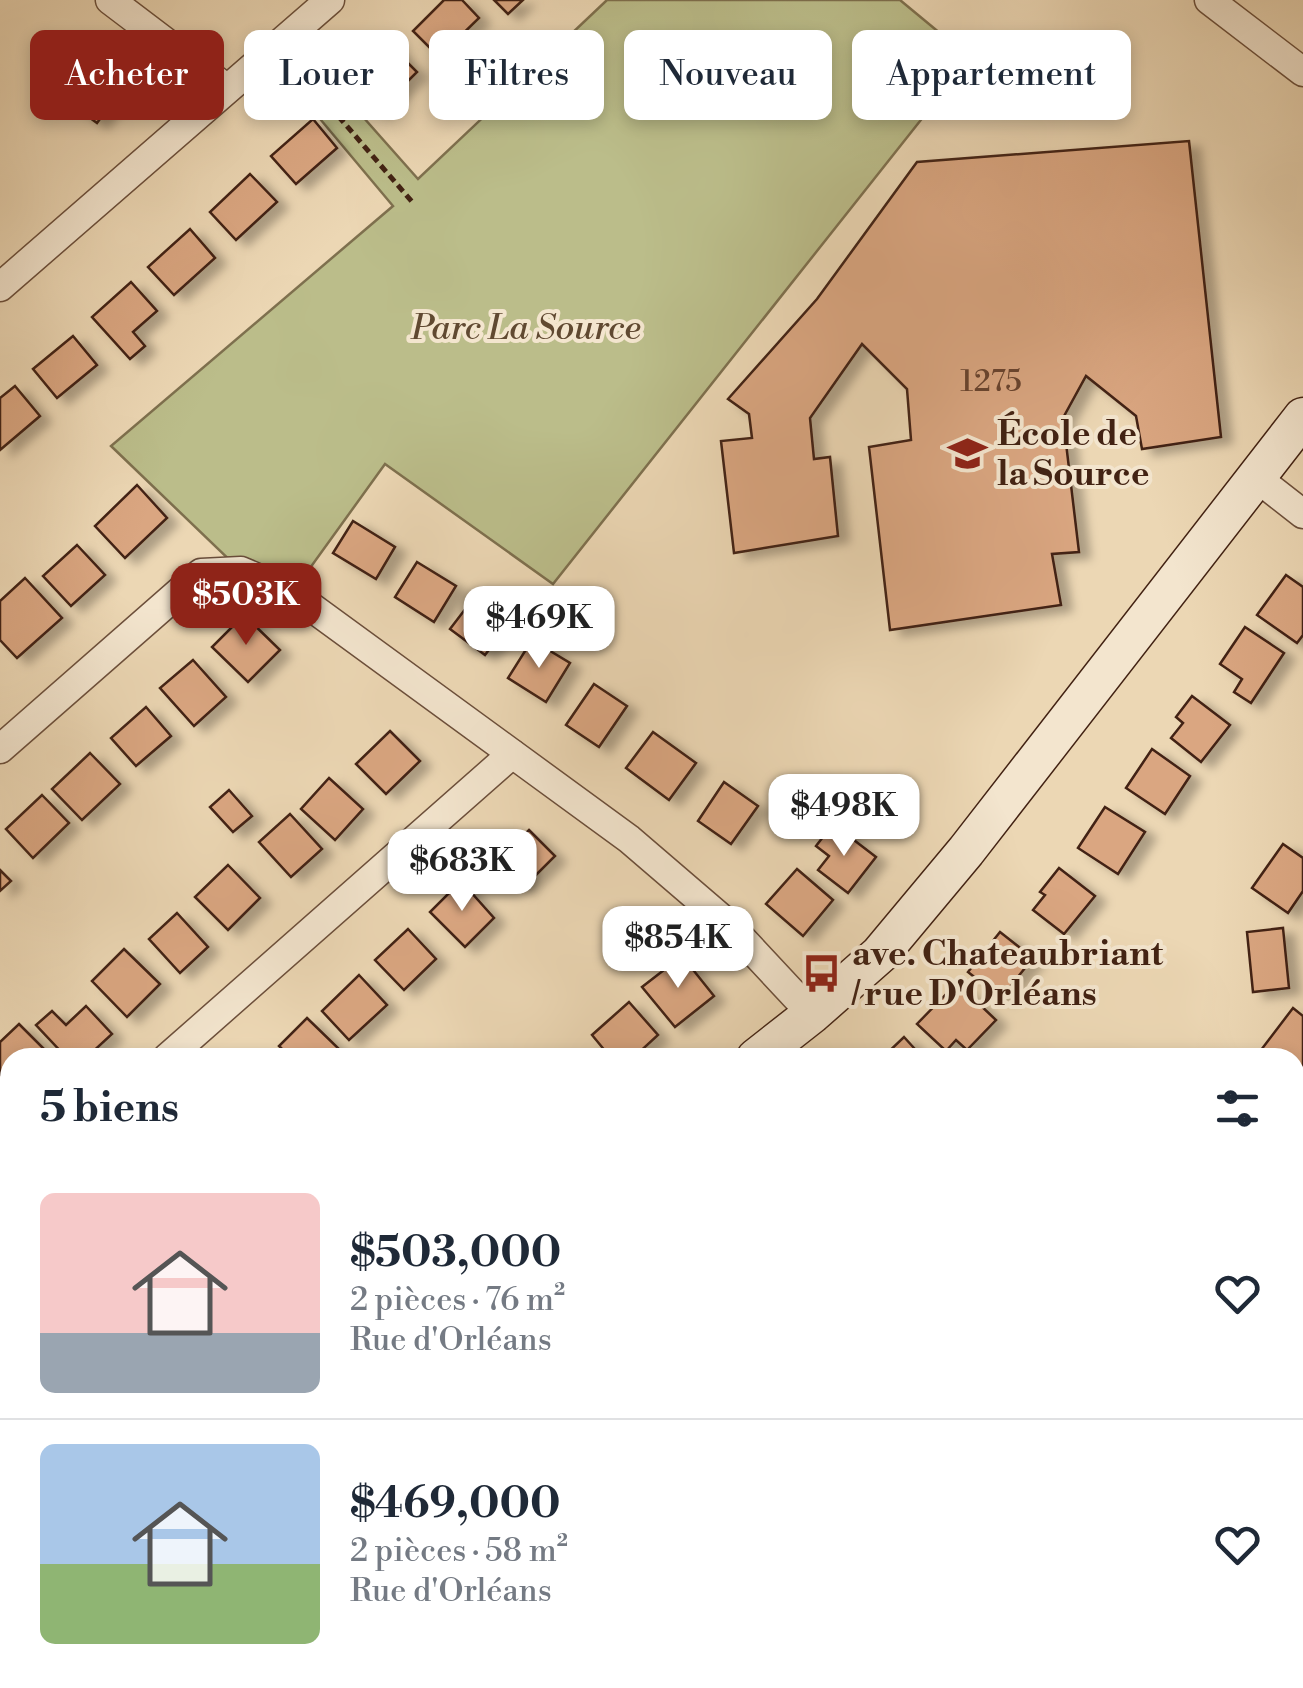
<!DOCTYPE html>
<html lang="fr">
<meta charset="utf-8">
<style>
body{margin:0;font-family:"Libre Bodoni",serif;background:#f6f6f7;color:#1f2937;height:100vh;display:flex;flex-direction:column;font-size:38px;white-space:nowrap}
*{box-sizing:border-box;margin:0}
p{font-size:32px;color:#747a83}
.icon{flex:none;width:55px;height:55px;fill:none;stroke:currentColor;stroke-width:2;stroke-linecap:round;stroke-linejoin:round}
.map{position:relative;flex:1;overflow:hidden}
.drawer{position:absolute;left:0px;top:1048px;width:1305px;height:642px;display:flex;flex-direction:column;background:#fff;border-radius:30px 30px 0 0;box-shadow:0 5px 15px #0003}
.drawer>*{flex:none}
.top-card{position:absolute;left:30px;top:30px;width:1245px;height:90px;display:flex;gap:20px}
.price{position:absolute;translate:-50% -85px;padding:0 22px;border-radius:20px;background:#fff;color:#222;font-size:32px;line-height:65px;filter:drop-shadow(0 2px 5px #0008)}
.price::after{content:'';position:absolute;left:50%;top:60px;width:30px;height:22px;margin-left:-15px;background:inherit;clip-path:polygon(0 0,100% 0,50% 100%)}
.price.on{background:#8f2418;color:#fff}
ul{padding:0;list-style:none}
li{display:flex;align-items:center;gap:30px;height:250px;padding:0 40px}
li+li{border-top:2px solid #e0e1e3}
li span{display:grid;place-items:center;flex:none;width:280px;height:200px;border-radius:15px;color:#555}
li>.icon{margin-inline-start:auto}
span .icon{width:120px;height:120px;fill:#fffc;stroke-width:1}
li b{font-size:42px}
h2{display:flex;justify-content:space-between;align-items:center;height:120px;padding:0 40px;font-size:42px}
.tag{padding:0 35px;border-radius:15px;background:#fff;box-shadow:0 5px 15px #0003;font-size:35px;line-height:90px}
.tag.on{background:#8f2418;color:#fff}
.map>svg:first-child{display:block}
.green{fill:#bbbd8a;stroke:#7e704e;stroke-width:2.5}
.building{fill:#daa681;stroke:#422213;stroke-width:2.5;filter:url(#shadow)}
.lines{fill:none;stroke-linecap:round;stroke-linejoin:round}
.street-casing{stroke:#6c4f3b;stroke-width:31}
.secondary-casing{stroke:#422213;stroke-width:41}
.path{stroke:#422213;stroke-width:5;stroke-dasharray:8 5;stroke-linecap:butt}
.street{stroke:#f3e5ce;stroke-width:28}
.secondary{stroke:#f3e5ce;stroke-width:38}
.labels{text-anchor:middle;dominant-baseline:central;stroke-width:8;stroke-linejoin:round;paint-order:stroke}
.number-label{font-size:30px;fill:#68432e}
.park-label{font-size:35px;font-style:italic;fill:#604931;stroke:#f3e5ce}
.poi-label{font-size:35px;font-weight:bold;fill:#422213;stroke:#f3e5ce;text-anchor:start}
</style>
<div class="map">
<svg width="1303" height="1688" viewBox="0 0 1303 1688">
<defs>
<filter id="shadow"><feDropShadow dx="11" dy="6" stdDeviation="5" flood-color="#0004"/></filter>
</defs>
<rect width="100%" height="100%" fill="#ecd7b4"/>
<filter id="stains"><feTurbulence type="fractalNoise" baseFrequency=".002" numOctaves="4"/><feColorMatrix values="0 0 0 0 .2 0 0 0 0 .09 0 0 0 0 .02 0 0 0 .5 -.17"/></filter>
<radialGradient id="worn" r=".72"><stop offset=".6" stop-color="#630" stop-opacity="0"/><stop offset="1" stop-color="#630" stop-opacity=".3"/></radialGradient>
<path class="green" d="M607,0H900L970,58L553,584L385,464L292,593L241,571L111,446L393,206L269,58L293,38L418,179Z"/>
<g class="building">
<path d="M444,0H462L479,18L439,57L413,31Z"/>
<path d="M494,0H523L508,14Z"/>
<path d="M391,46L417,72L378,111L351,85Z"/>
<path d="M75,60L119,93L97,123L53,91Z"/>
<path d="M313,119L337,148L296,184L271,156Z"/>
<path d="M1189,141L1221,437L1142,449L1136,416L1086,376L1063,418L1079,552L1052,554L1061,605L890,630L869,447L911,440L907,389L862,344L810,418L814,459L830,457L838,536L734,553L721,441L752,438L749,414L728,399L817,299L917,162Z"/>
<path d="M250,174L277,202L236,240L210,212Z"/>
<path d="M190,229L215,258L174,295L148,267Z"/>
<path d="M131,282L157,311L133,332L145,346L130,359L92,317Z"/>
<path d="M73,336L97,365L57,398L33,369Z"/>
<path d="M15,386L40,416L0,450V398Z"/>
<path d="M137,485L167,518L125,558L95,526Z"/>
<path d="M353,521L395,547L376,579L333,553Z"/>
<path d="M77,545L105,575L71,606L43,576Z"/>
<path d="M417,562L456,586L434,622L395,597Z"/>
<path d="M1286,575L1303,587V635L1297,643L1257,615Z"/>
<path d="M25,578L62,618L17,658L0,640V601Z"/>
<path d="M473,599L508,625L485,655L450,629Z"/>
<path d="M244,615L280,650L248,682L212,647Z"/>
<path d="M1245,627L1284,653L1251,703L1234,692L1242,679L1220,664Z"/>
<path d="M532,640L570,663L546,702L508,678Z"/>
<path d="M193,660L226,697L194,726L160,688Z"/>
<path d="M594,684L627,706L599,747L566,725Z"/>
<path d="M1192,696L1230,725L1201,762L1171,738L1183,723L1176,717Z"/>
<path d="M146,707L171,736L136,766L111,738Z"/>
<path d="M390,731L420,761L386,794L356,764Z"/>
<path d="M653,732L696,763L669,800L626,768Z"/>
<path d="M1152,749L1190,776L1165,814L1126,788Z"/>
<path d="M90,753L120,784L82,820L52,789Z"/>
<path d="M329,778L363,809L335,840L301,809Z"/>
<path d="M724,782L758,806L731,844L698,821Z"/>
<path d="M229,790L252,816L233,832L210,807Z"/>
<path d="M42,795L69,823L33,858L6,829Z"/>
<path d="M1105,807L1145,832L1118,874L1078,848Z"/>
<path d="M290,814L322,849L291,877L259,842Z"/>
<path d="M833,824L876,857L848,893L818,870L829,856L816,846Z"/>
<path d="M529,830L555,856L522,889L496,863Z"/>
<path d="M1283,844L1303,858V891L1288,913L1252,888Z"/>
<path d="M228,865L260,898L228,930L195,897Z"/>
<path d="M1059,868L1095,896L1064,934L1033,910L1045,895L1040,892Z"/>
<path d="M797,869L833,900L803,936L766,904Z"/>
<path d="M0,870L11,881L0,891Z"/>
<path d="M461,881L494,918L465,947L430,912Z"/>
<path d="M177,913L208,947L180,973L149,939Z"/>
<path d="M1283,928L1289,988L1253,992L1247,932Z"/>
<path d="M408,929L436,959L404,990L375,960Z"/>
<path d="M1000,932L1033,958L1001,998L968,972Z"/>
<path d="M124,949L160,984L127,1017L92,981Z"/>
<path d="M682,956L714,996L675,1027L642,987Z"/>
<path d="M359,975L387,1005L349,1040L322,1011Z"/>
<path d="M957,983L996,1020L967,1050L956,1040L946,1051L917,1024Z"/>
<path d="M629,1002L658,1035L633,1058H611L592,1035Z"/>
<path d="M86,1006L112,1034L86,1058H67L36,1025L52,1011L66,1025Z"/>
<path d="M1293,1008L1303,1016V1071L1297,1079L1295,1058H1270L1261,1050Z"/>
<path d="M307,1018L340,1050L332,1058H291L279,1046Z"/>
<path d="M19,1024L53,1058H10V1084L0,1074V1042Z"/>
<path d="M904,1037L923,1058H882Z"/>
<path d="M1296,1209L1303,1214L1301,1290L1295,1285Z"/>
<path d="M0,1221L10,1226V1269L0,1264Z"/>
<path d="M1303,1478V1499L1295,1494Z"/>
<path d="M1303,1631V1688H1294L1283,1680H1295V1642Z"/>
<path d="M255,1680H310L304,1688H258L261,1685Z"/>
<path d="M755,1680H802L796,1688H765Z"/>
<path d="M826,1680H837L848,1688H820Z"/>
<path d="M1093,1680L1103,1688H1057L1048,1681Z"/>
</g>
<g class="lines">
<defs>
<g id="street">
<path d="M110,0L226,88"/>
<path d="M1209,0L1303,72"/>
<path d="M0,287L330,0"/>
<path d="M1257,478L1303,514"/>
<path d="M0,749L201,573L241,571L292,593L629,839L728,924L812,1014"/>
<path d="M167,1058L512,754"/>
<path d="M0,1146L10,1149"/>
<path d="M1295,1354L1303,1360"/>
<path d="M157,1680L163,1688"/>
<path d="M663,1680L673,1688"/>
<path d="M1195,1680L1205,1688"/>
<path d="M498,1688L508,1680"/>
</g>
<g id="secondary">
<path d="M756,1058L812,1014L880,954L966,851L1303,417"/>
<path d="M0,1517L10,1519"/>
</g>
</defs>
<use href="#street" class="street-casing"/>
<use href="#secondary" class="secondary-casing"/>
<path class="path" d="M296,67L414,204"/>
<use href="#street" class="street"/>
<use href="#secondary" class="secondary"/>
</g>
<defs>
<symbol id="school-bare" viewBox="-9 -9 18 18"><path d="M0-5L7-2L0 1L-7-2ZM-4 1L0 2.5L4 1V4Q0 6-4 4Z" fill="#8f2418" stroke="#f3e5ce" stroke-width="2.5" paint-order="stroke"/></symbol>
<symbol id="bus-bare" viewBox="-9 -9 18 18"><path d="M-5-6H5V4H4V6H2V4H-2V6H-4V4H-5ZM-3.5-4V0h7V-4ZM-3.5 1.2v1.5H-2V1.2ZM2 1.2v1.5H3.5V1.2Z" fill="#8f2418" stroke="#f3e5ce" stroke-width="2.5" paint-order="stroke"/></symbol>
</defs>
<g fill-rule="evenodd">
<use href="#school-bare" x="940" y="426" width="55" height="55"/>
<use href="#bus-bare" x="794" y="946" width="55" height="55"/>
</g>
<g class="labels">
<g class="number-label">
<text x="991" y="382">1275</text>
</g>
<g class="park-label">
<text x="526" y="328">Parc La Source</text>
</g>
<g class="poi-label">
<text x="997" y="434">École de<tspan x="997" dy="40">la Source</tspan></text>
<text x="852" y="954">ave. Chateaubriant<tspan x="852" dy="40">/ rue D'Orléans</tspan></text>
</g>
</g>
<rect width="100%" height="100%" filter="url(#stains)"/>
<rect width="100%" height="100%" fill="url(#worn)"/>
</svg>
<b class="price on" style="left:246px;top:648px">$503K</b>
<b class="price" style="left:539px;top:671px">$469K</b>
<b class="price" style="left:844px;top:859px">$498K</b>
<b class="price" style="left:462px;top:914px">$683K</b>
<b class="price" style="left:678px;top:991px">$854K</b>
<div class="top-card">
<a class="tag on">Acheter</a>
<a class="tag">Louer</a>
<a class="tag">Filtres</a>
<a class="tag">Nouveau</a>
<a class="tag">Appartement</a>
</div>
<section class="drawer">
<h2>5 biens<svg class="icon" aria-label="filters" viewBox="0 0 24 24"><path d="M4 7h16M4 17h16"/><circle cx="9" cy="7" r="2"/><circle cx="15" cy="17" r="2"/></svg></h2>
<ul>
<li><span style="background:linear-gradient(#f6c9c9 70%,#9aa5b1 0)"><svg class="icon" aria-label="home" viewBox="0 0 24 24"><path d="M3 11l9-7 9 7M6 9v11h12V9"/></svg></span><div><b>$503,000</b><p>2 pièces · 76 m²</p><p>Rue d'Orléans</p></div><svg class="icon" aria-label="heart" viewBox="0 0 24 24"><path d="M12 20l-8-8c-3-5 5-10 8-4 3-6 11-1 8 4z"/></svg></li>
<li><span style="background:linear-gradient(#a9c7e8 60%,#8fb573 0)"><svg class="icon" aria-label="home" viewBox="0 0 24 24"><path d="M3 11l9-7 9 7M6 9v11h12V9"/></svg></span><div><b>$469,000</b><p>2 pièces · 58 m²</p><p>Rue d'Orléans</p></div><svg class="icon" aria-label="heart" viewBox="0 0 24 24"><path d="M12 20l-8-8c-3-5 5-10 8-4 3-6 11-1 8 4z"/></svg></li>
</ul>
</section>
</div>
